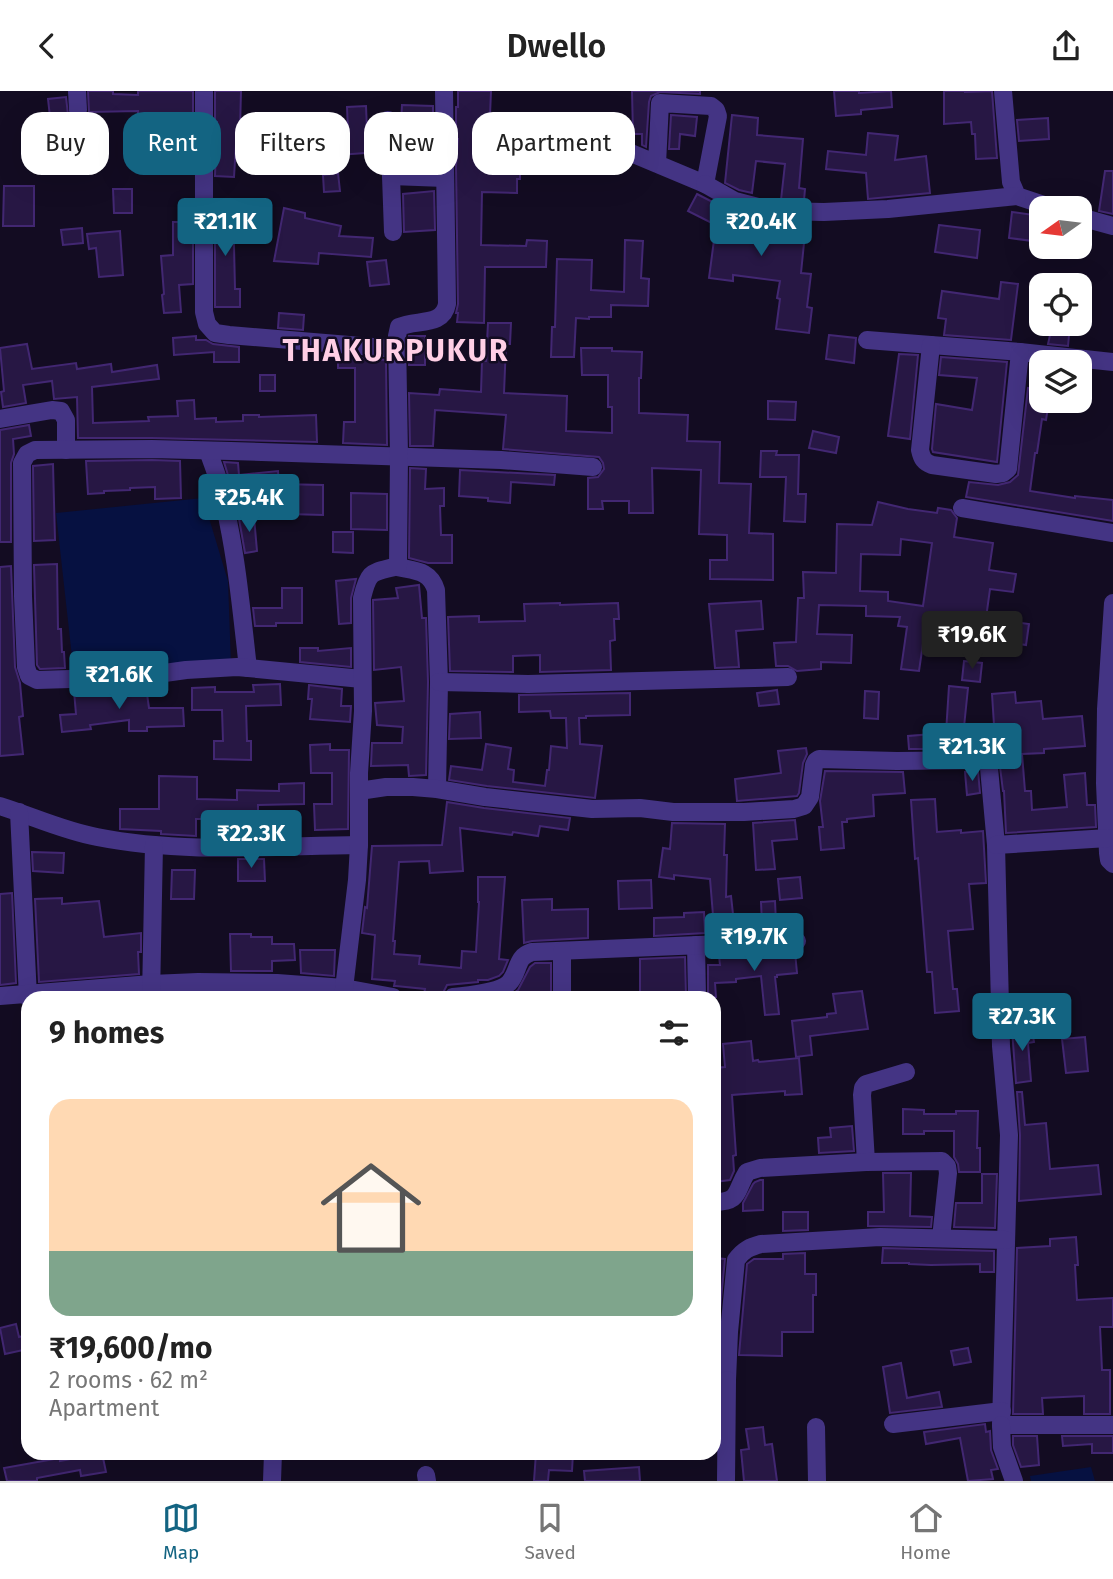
<!DOCTYPE html>
<meta charset="utf-8">
<style>
body{margin:0;font-family:"Fira Sans",sans-serif;background:#f6f6f6;color:#222;height:100vh;display:flex;flex-direction:column;font-size:26px;white-space:nowrap}
*{box-sizing:border-box;margin:0}
p{font-size:23px;color:#767676}
.icon{flex:none;width:38px;height:38px;fill:none;stroke:currentColor;stroke-width:2;stroke-linecap:round;stroke-linejoin:round}
.map{position:relative;flex:1;overflow:hidden}
.details{position:absolute;left:21px;top:900px;width:700px;height:469px;display:flex;flex-direction:column;background:#fff;border-radius:21px;box-shadow:0 7px 28px #0002}
.details>*{flex:none}
.hud{position:absolute;left:21px;top:21px;width:700px;height:63px;display:flex;gap:14px}
.needle{width:46px;rotate:256deg}
.fabs{position:absolute;left:1029px;top:105px;display:grid;gap:14px}
.fabs a{display:grid;place-items:center;width:63px;height:63px;border-radius:14px;background:#fff;box-shadow:0 7px 28px #0002;font-size:35px}
.price{position:absolute;translate:-50% -60px;padding:0 16px;border-radius:7px;background:#136482;color:#fff;font-size:23px;line-height:46px;filter:drop-shadow(0 2px 4px #0008)}
.price::after{content:'';position:absolute;left:50%;top:42px;width:21px;height:16px;margin-left:-10px;background:inherit;clip-path:polygon(0 0,100% 0,50% 100%)}
.price.selected{background:#222;color:#fff}
ul{padding:0;list-style:none}
li{display:grid;align-content:center;gap:14px;height:371px;padding:0 28px}
li span{display:grid;place-items:center;height:217px;border-radius:21px;color:#555}
li>.icon{margin-inline-start:auto}
span .icon{width:126px;height:126px;fill:#fffc;stroke-width:1}
li b{font-size:30px}
h2{display:flex;justify-content:space-between;align-items:center;height:84px;padding:0 28px;font-size:30px}
.chip{padding:0 24px;border-radius:21px;background:#fff;box-shadow:0 7px 28px #0002;font-size:24px;line-height:63px}
.chip.selected{background:#136482;color:#fff}
header{display:flex;justify-content:space-between;align-items:center;height:91px;padding:0 28px;background:#fff;font-size:32px;font-weight:600}
.tab-bar{display:flex;justify-content:space-around;align-items:center;height:98px;border-top:2px solid #e0e0e0;background:#fff;font-size:19px;color:#767676}
.tab-bar a{display:grid;justify-items:center;gap:4px}
.tab-bar .selected{color:#136482}
.map>svg:first-child{display:block}
.water{fill:#061141}
.building{fill:#271744;stroke:#422772;stroke-width:2;fill-rule:evenodd}
.lines{fill:none;stroke-linecap:round;stroke-linejoin:round}
.minor{stroke:#443484;stroke-width:18}
.labels{text-anchor:middle;dominant-baseline:central;stroke-width:5;stroke-linejoin:round;paint-order:stroke}
.district-label{font-size:30px;font-weight:bold;letter-spacing:2px;fill:#ffcfe5;stroke:#130c22}
</style>
<header><svg class="icon" aria-label="back" viewBox="0 0 24 24"><path d="M15 5l-7 7 7 7"/></svg>Dwello<svg class="icon" aria-label="share" viewBox="0 0 24 24"><path d="M12 15V3M7 8l5-5 5 5M5 13v7h14v-7"/></svg></header>
<div class="map">
<svg width="1113" height="1390" viewBox="0 0 1113 1390">
<rect width="100%" height="100%" fill="#130c22"/>
<g class="water">
<path d="M203,407L228,490L231,574L74,584L56,422Z"/>
<path d="M1091,1376L1095,1390H1031L1030,1385Z"/>
</g>
<g class="building">
<path d="M88,0H113V3L138,4V0H193V30H178V25L138,24V20L89,21Z"/>
<path d="M215,0H241L240,37H237L234,86L215,85L217,31H215Z"/>
<path d="M458,0H491L490,24H484L483,53H488L487,73L520,74V88H517V102L482,101L481,154L526,155L527,149L547,150L546,176H485L484,232L457,231L458,222H456L458,213L456,75L458,48H456V16H458Z"/>
<path d="M632,0H700V3L660,1L651,5L649,11L646,56L642,54V43H633Z"/>
<path d="M834,0H859V2L891,0L892,16L861,19V23L836,25Z"/>
<path d="M944,0H965V1L992,0L997,67L976,68L975,43H972L971,31L944,33Z"/>
<path d="M66,6L68,24L50,26L48,8Z"/>
<path d="M402,14L433,15V34L401,33Z"/>
<path d="M366,15L367,39L377,38L378,61L339,64L338,57L306,56L307,37L348,39L347,16Z"/>
<path d="M671,24L697,26L695,45L680,43L679,58H669Z"/>
<path d="M732,24L758,27L757,44L803,48L799,97L805,98L804,109H781L785,73L756,70L752,102L739,99L725,92Z"/>
<path d="M1048,27L1049,48L1019,50L1017,29Z"/>
<path d="M868,42L898,45L895,69L926,65L930,102L868,108L866,82L826,78L828,60L866,64Z"/>
<path d="M1105,80H1113V123L1099,120Z"/>
<path d="M338,82L340,100L324,101L323,84Z"/>
<path d="M4,95H34V135H3Z"/>
<path d="M113,98H132V122H114Z"/>
<path d="M434,100L435,139L404,141L403,103Z"/>
<path d="M697,103L732,121L771,131L806,132L801,182L811,183L807,216L812,217L809,242L776,238L780,208L777,207L780,190L733,184V190L709,187L716,134L688,120Z"/>
<path d="M233,112L235,198H240V216H215V113Z"/>
<path d="M284,117L305,122V127L341,135L339,145L373,147L371,166L319,162L318,173L274,170Z"/>
<path d="M1012,121L1041,125V151L1009,147Z"/>
<path d="M173,131H193V193L179,194L181,221L164,222L162,204L164,203L161,165L173,164Z"/>
<path d="M939,134L980,139L977,167L935,161Z"/>
<path d="M82,137L83,152L63,154L61,139Z"/>
<path d="M120,140L123,184L99,186L96,157L89,158L87,143Z"/>
<path d="M625,149L643,150L641,187L649,188L648,215L611,214V226H589V228L576,227L574,266H551L552,236H555L557,168L592,169L591,199L624,201Z"/>
<path d="M386,169L389,193L370,195L367,171Z"/>
<path d="M1001,191L1018,193L1011,249L944,244L946,228L938,227L942,200L999,208Z"/>
<path d="M279,222L304,224L303,239L278,237Z"/>
<path d="M488,232H511L510,253H506L504,302L567,305L566,340L612,342V316H608V284H582L581,257H612V260L642,261L641,287H639V322L688,324L687,350L720,351L719,392L751,393L749,442L773,443V489L710,488V469H727V444L699,443L701,379L652,377L653,422H629V410H602L603,418H588V387L598,386L604,378L603,372L599,366L503,358L506,324L435,319L433,355H410L409,302L439,304L440,298L481,301L482,270H486Z"/>
<path d="M1053,233H1070L1068,255L1048,253L1050,244H1052Z"/>
<path d="M829,244L856,247L854,272L826,268Z"/>
<path d="M196,245V249H206L213,253L239,256V271H214V261L174,264L173,247Z"/>
<rect x="409" y="245" width="16" height="29"/>
<path d="M27,253L32,278L76,272L77,278L111,273L112,281L157,274L159,288L92,296L93,332L149,330L148,326L178,325L177,310L194,309L195,328L216,327V331L243,330V324H259V326L316,324L317,351L152,347H78L77,306L54,308L52,290L23,294L26,312L3,316L1,301L4,300L0,257Z"/>
<path d="M899,263L918,264L910,348L888,345Z"/>
<path d="M338,265L386,269L387,354L343,352L344,331H355V277H338Z"/>
<path d="M941,266L1007,271L997,371L933,361L932,358L936,313L972,319L977,287L939,284Z"/>
<rect x="260" y="284" width="15" height="16"/>
<path d="M1028,297L1041,299V310H1049L1046,329L1042,328L1037,362H1035L1030,400L1075,407V405L1113,409V430L966,406L969,391L998,394L1010,391L1018,384Z"/>
<path d="M768,310L796,311L795,329L768,328Z"/>
<path d="M29,334L31,345L13,348L14,363L11,372V451H0V339Z"/>
<path d="M813,340L839,346L836,362L809,357Z"/>
<path d="M761,360H777L776,364H799L798,403H806L805,431L784,430L786,386H760Z"/>
<path d="M152,369L180,370L181,407L155,408V396L130,397V399L104,400V402L88,403L86,370Z"/>
<path d="M224,371L238,372L239,384L278,380L279,393L323,394V424L289,423L290,405L254,409V418L241,419L238,394H231Z"/>
<path d="M53,373L55,449L34,450L33,375Z"/>
<path d="M410,377L426,378L425,398L444,397V415H440L441,444H452V472H428L409,467Z"/>
<path d="M460,379L555,384L554,394L511,391L510,412L488,410V407L459,405Z"/>
<path d="M351,402L387,403V439L351,438Z"/>
<path d="M878,411L908,418L937,422L938,417L951,419L957,427L954,446L993,452L989,479L1016,483L1013,501L990,498L986,527L1029,533L1026,554L925,539L919,580L901,578L907,536L898,535L900,526L866,525V515L819,514L817,543L852,544L851,572L821,571V578L797,580L788,575H776L774,552L796,551L798,507H804L803,481L836,482L837,433L872,434ZM901,448L932,452L923,515L888,510V501L860,500L861,463L900,464Z"/>
<path d="M254,426L257,460L245,462L239,428Z"/>
<path d="M333,441H353V462L333,461Z"/>
<path d="M57,473L58,538H61L62,561H64L65,577L40,578L37,574L34,474Z"/>
<path d="M11,475L15,576L20,592L23,625L19,626L23,663L0,665V476Z"/>
<path d="M356,488L351,507V532L339,533L336,490Z"/>
<path d="M419,494L422,527H426L428,591L426,684L409,685L408,674L371,675L372,652H402L403,636L377,634L375,612L404,610L401,576L374,579L373,509L398,507L396,497Z"/>
<path d="M282,497H302V532H276V535H255L253,517H282Z"/>
<path d="M761,510L763,538L736,540L739,576L715,577L709,513Z"/>
<path d="M560,512V514L618,512L619,528H614L615,549L610,550L611,579L540,581V564L513,565V581L450,580L448,526L479,525V531L525,530L524,513Z"/>
<path d="M300,557H318V560L351,557V576L300,571Z"/>
<path d="M964,570L982,572L980,591L962,589Z"/>
<path d="M280,593L281,614L246,615L247,650H251V669L214,668V650H223L222,619H192V597L215,596V601H254L253,594Z"/>
<path d="M309,594L342,598L341,615H351L350,631L310,628L312,608H308Z"/>
<path d="M949,595L968,597L964,636L994,634L992,603L1015,601L1016,612L1041,610L1043,628L1082,625L1085,655L1044,658V662L1022,663L1025,700H1031L1032,719L1067,716L1064,684L1085,682L1087,714H1095L1096,736L1006,742L1004,700H1003L1000,676L994,663L983,658H909L908,645L946,642Z"/>
<path d="M146,596L149,617H183L184,635L147,636V640H129V629L90,634L91,638L62,641L60,624L76,623L74,600L87,599V603Z"/>
<path d="M777,599L779,613L759,615L757,602Z"/>
<path d="M865,600L879,601L878,628L864,627Z"/>
<path d="M630,602V624L586,625V627H579L580,653L602,655L595,707L487,695L449,689L451,675L482,679L486,653L511,657L508,678L514,679L513,691L545,695L547,679H549L551,655L567,657L566,627H551L550,620L519,621V604Z"/>
<path d="M480,621L481,647L449,648L450,623Z"/>
<path d="M330,653V659H349L348,738L315,739L314,713H332V682H311L310,654Z"/>
<path d="M806,657L807,663L803,672L799,702L797,705L737,710L735,688L781,682L778,660Z"/>
<path d="M825,680L903,681L905,702L873,704L874,725L847,728V731H842L844,757L821,759L819,736H823L820,710Z"/>
<path d="M978,680L980,702L967,704L965,681Z"/>
<path d="M159,685L197,686V708L237,709V699L279,700V693L304,692V713L258,714V728H196V745L161,743V740L120,738V718H159Z"/>
<path d="M935,708L937,741L961,739V742L983,740L986,792L969,793L973,838L948,840L953,898H957L959,920L935,922L932,881H927L918,767L915,768L911,709Z"/>
<path d="M447,711L484,717L570,727L568,739L540,735L538,745L513,741L512,744L460,737L463,780L430,782L429,770L399,771L393,850H395L394,863L420,865L419,873L461,877L462,860L476,861L479,811H478V786H505L499,868L508,869L503,881L499,885L488,889H478V891L447,894L442,904L424,903L425,898L396,895H394L395,890L372,888L375,844L362,842L365,816L367,817L372,755L442,754Z"/>
<path d="M795,729L797,748L772,750L775,778L756,779L753,732Z"/>
<path d="M672,732L725,733L724,764H727L726,806L731,805L733,823L713,824L710,788L674,784V788L659,786L663,757L670,758Z"/>
<path d="M32,761L64,762L63,782L33,780Z"/>
<path d="M238,768H264L265,790H238Z"/>
<path d="M172,779H195L194,808H171Z"/>
<path d="M800,786L802,807L780,809L778,788Z"/>
<path d="M651,789L652,817L619,818L618,790Z"/>
<path d="M12,802L16,892L0,894V803Z"/>
<path d="M62,807V813L99,810L104,846L141,842V861H138L139,883L39,891L35,808Z"/>
<path d="M552,808V819L588,818V847L532,850L524,852L522,809Z"/>
<path d="M775,810L776,832L762,833L761,811Z"/>
<path d="M704,821L705,842L654,845V827L684,826V822Z"/>
<path d="M230,843H251V846H272V853H294L295,869L272,870V880H231Z"/>
<path d="M300,859H335L334,885L301,882Z"/>
<path d="M795,861L797,882L777,884V886H775L779,923L765,924L761,885L736,888V891L715,892L716,906H708V874H720L719,865Z"/>
<path d="M685,866L686,906H640V868Z"/>
<path d="M535,872H551V906H508L518,899L530,876Z"/>
<path d="M862,900L868,938L810,945L812,964L796,966L792,930L827,926V923L836,922L833,903Z"/>
<path d="M1031,934L1034,951L1028,952L1031,990L1016,992L1012,938Z"/>
<path d="M1085,946L1088,980L1066,982L1062,948Z"/>
<path d="M751,950L753,970L758,969L759,971L799,967L802,1003L785,1004V1000L732,1004L736,1064L733,1065L734,1080L730,1089L714,1091V977L725,976L723,953Z"/>
<path d="M1017,1001H1022L1025,1034L1046,1032L1050,1078L1098,1074L1101,1103L1019,1110L1020,1044Z"/>
<path d="M903,1018L924,1019V1023H956V1020H978L977,1057H980V1081H959L958,1073L954,1066V1040H924V1043H903Z"/>
<path d="M852,1035L854,1060L819,1062L818,1047L831,1046L830,1037Z"/>
<path d="M883,1082H911L910,1125L932,1126L931,1136L868,1135V1121H884Z"/>
<path d="M982,1083H997L995,1137L954,1136L956,1112H982Z"/>
<path d="M760,1089H763V1119L743,1120V1112L753,1093L755,1091Z"/>
<path d="M783,1121H808V1139L783,1140Z"/>
<path d="M1076,1146L1078,1174H1075L1077,1209L1113,1207V1236H1100L1102,1279H1110V1323H1084V1305L1042,1307L1043,1323H1013L1017,1157L1050,1155V1148Z"/>
<path d="M883,1157L994,1160V1181H980V1173L931,1174L909,1173V1172H882Z"/>
<path d="M805,1162V1183H816V1204H813V1241H782V1265L739,1264L747,1173L754,1168H783V1163Z"/>
<path d="M714,1167L725,1168L720,1218H714Z"/>
<path d="M16,1233L19,1246L28,1244V1258L5,1263L0,1237Z"/>
<path d="M968,1257L971,1271L954,1274L951,1260Z"/>
<path d="M901,1272L907,1307L939,1301L942,1316L890,1322L883,1276Z"/>
<path d="M985,1333L986,1341L990,1340L991,1359L998,1378L991,1379L993,1388L968,1390L960,1347L926,1353L924,1341Z"/>
<path d="M763,1336L765,1354L772,1353L777,1390H744L741,1359L749,1358L746,1338Z"/>
<path d="M1013,1345H1037L1039,1374L1021,1376L1013,1354Z"/>
<path d="M1062,1345H1113V1362H1092V1353L1063,1355Z"/>
<path d="M102,1362L106,1381L81,1385L80,1379L37,1387V1390H7L4,1377L60,1367V1370Z"/>
<path d="M536,1362H573L572,1380L549,1379L548,1390H534Z"/>
<path d="M639,1376L640,1390H585L584,1380Z"/>
</g>
<g class="lines">
<g class="minor">
<path d="M77,0L78,19"/>
<path d="M204,0V221L207,233L215,242L229,244L397,258"/>
<path d="M1003,0L1011,91L1017,105L1053,117"/>
<path d="M388,29L391,85L445,87"/>
<path d="M535,53L591,54L631,62L705,93L718,25L716,19L711,15L660,12L657,73"/>
<path d="M391,85L393,141"/>
<path d="M705,93L735,110L774,120L824,121L888,118L1017,105"/>
<path d="M1080,126L1113,135"/>
<path d="M867,249L1020,261L1113,271"/>
<path d="M931,254L920,359C922,368 924,371 932,374L996,383L1003,382L1008,378L1020,261"/>
<path d="M0,328L52,319L61,320L66,329V359"/>
<path d="M208,360C212,371 217,383 220,396C236,455 241,517 248,577"/>
<path d="M962,417L1113,442"/>
<path d="M397,476C415,480 430,479 436,499L439,591L437,698"/>
<path d="M1113,512L1106,618L1105,692L1108,762L1109,769L1113,773"/>
<path d="M362,588L237,576L186,579L136,586L37,589L29,585L26,576L23,505L22,372L27,363L35,359L152,358L231,360L501,369L593,376"/>
<path d="M439,591L528,593L788,586"/>
<path d="M359,700L386,696H413L437,698L485,706L592,718L640,717L673,721H744L794,718L804,715L810,706L814,674L816,670L819,668L897,670L983,669L987,672L989,677L996,754L1001,955L1009,1044L1001,1334H1113"/>
<path d="M0,715C32,725 64,740 97,746C183,763 272,755 359,754"/>
<path d="M19,721L28,906"/>
<path d="M996,754L1108,747"/>
<path d="M696,854L697,906"/>
<path d="M0,905L151,893L198,891L277,892L344,897L393,906"/>
<path d="M151,906L154,754"/>
<path d="M343,906L357,789L359,754V682L363,620L362,507C369,478 372,482 398,475L399,365L397,245L399,236C416,228 443,236 447,213L444,0"/>
<path d="M453,906C468,904 499,902 509,892C520,880 515,866 532,861L797,850"/>
<path d="M562,906V860"/>
<path d="M866,1071L862,1004L863,997L866,993L906,981"/>
<path d="M714,1111C741,1111 735,1100 747,1081L760,1077L866,1071L942,1070L947,1075L948,1082L941,1147"/>
<path d="M714,1288L727,1289L729,1241L736,1169C743,1159 750,1156 761,1153L880,1146L1006,1149"/>
<path d="M893,1333L1002,1320"/>
<path d="M1001,1334L1002,1356L1014,1390"/>
<path d="M816,1336L817,1390"/>
<path d="M426,1384L427,1390"/>
<path d="M272,1390L273,1362"/>
<path d="M726,1390L727,1289"/>
</g>
</g>
<g class="labels">
<g class="district-label">
<text x="396" y="260">THAKURPUKUR</text>
</g>
</g>
</svg>
<div class="fabs">
<a><svg class="needle" viewBox="-14 -14 28 28"><path d="M0-13l5 13h-10z" fill="#e53935"/><path d="M0 13l5-13h-10z" fill="#767676"/></svg></a>
<a><svg class="icon" aria-label="locate" viewBox="0 0 24 24"><circle cx="12" cy="12" r="6"/><path d="M12 2v4M12 18v4M2 12h4M18 12h4"/></svg></a>
<a><svg class="icon" aria-label="layers" viewBox="0 0 24 24"><path d="M12 4l9 5-9 5-9-5zM3 14l9 5 9-5"/></svg></a>
</div>
<b class="price" style="left:225px;top:167px">₹21.1K</b>
<b class="price" style="left:761px;top:167px">₹20.4K</b>
<b class="price" style="left:249px;top:443px">₹25.4K</b>
<b class="price selected" style="left:972px;top:580px">₹19.6K</b>
<b class="price" style="left:119px;top:620px">₹21.6K</b>
<b class="price" style="left:972px;top:692px">₹21.3K</b>
<b class="price" style="left:251px;top:779px">₹22.3K</b>
<b class="price" style="left:754px;top:882px">₹19.7K</b>
<b class="price" style="left:1022px;top:962px">₹27.3K</b>
<div class="hud">
<a class="chip">Buy</a>
<a class="chip selected">Rent</a>
<a class="chip">Filters</a>
<a class="chip">New</a>
<a class="chip">Apartment</a>
</div>
<section class="details">
<h2>9 homes<svg class="icon" aria-label="filters" viewBox="0 0 24 24"><path d="M4 7h16M4 17h16"/><circle cx="9" cy="7" r="2"/><circle cx="15" cy="17" r="2"/></svg></h2>
<ul>
<li><span style="background:linear-gradient(#ffd9b3 70%,#7fa58c 0)"><svg class="icon" aria-label="home" viewBox="0 0 24 24"><path d="M3 11l9-7 9 7M6 9v11h12V9"/></svg></span><div><b>₹19,600/mo</b><p>2 rooms · 62 m²</p><p>Apartment</p></div></li>
</ul>
</section>
</div>
<nav class="tab-bar">
<a class="selected"><svg class="icon" aria-label="map" viewBox="0 0 24 24"><path d="M3 6l6-2 6 2 6-2v14l-6 2-6-2-6 2zM9 4v14M15 6v14"/></svg>Map</a>
<a><svg class="icon" aria-label="saved" viewBox="0 0 24 24"><path d="M7 4h10v16l-5-4-5 4z"/></svg>Saved</a>
<a><svg class="icon" aria-label="home" viewBox="0 0 24 24"><path d="M3 11l9-7 9 7M6 9v11h12V9"/></svg>Home</a>
</nav>
